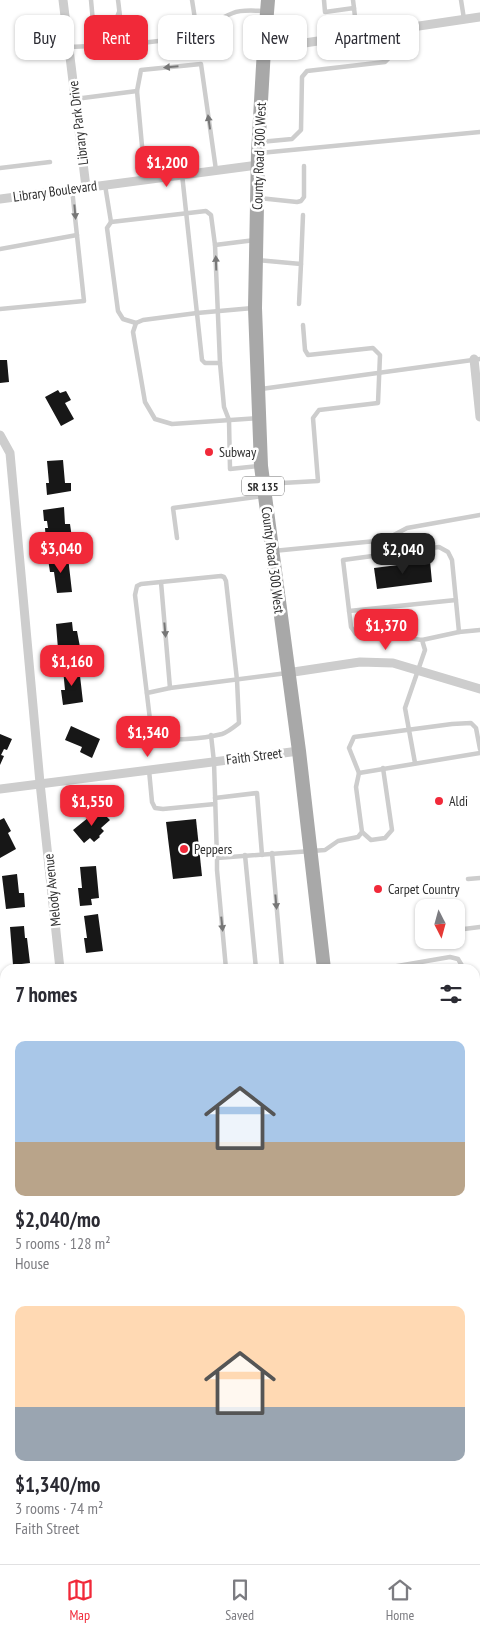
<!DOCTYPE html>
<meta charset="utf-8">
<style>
body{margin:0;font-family:"PT Sans Narrow",sans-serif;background:#f2f2f3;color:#2b2b33;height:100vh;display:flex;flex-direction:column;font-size:19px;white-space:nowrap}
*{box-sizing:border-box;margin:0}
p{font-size:16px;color:#7c7c81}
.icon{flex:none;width:28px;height:28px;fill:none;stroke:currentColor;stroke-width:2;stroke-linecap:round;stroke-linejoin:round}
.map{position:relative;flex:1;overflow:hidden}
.details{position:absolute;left:0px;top:964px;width:480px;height:601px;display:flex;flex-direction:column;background:#fff;border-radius:15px 15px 0 0;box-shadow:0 1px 4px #0004}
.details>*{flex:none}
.hud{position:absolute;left:15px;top:15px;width:450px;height:45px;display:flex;gap:10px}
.needle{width:32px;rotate:174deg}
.tools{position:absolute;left:415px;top:899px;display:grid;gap:10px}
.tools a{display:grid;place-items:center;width:50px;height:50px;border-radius:10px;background:#fff;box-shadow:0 1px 4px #0004;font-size:25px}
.price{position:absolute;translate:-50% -42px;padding:0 11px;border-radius:10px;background:#f12939;color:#fff;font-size:16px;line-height:32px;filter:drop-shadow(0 1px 2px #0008)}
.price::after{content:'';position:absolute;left:50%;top:30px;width:15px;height:11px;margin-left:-8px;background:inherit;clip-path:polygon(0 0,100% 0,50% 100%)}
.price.on{background:#222;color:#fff}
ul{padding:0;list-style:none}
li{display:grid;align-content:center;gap:10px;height:265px;padding:0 15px}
li span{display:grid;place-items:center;height:155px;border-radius:10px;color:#555}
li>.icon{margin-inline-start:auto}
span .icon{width:90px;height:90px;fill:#fffc;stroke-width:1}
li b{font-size:21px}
h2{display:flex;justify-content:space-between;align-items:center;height:60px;padding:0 15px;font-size:21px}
.chip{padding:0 18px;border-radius:10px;background:#fff;box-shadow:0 1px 4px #0004;font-size:18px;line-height:45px}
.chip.on{background:#f12939;color:#fff}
.tab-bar{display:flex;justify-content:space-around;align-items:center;height:70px;border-top:1px solid #e1e1e2;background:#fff;font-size:14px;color:#7c7c81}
.tab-bar a{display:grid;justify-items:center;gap:2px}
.tab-bar .on{color:#f12939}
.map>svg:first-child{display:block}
.building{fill:#171717}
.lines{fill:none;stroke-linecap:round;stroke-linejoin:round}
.service{stroke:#cdcdcd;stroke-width:4.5}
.minor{stroke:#cdcdcd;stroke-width:9}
.secondary{stroke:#bababa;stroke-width:12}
.primary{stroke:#a8a8a8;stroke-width:14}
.oneway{fill:#777}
.poi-dot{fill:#f12939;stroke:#fff;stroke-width:2}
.labels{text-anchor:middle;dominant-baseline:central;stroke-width:5;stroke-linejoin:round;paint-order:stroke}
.shield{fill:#fff;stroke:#6e6e6e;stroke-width:1}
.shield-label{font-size:12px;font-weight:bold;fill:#303030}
.street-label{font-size:14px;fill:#303030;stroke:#fff}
.poi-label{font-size:14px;fill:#303030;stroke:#fff;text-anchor:start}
</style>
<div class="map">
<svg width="480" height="1564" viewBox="0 0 480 1564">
<rect width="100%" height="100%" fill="#fff"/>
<g class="building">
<path d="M0,360H7L9,382L0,383Z"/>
<path d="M58,390L60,393L66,391L71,400L65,403L74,419L61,426L45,397Z"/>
<path d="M63,460L65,483H71V491L47,495L46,483H49L47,461Z"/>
<path d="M64,507L65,524H70L72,538L46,542L45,528H48L47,521H44L43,510Z"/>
<path d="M68,557L72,592L57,593L54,572H50L48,559Z"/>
<path d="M430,561L432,582L377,589L374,568Z"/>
<path d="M72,622L73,631H77L80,647L58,649L56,624Z"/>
<path d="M79,667L83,702L63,705L61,690H65L63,669Z"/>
<path d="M71,726L100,739L92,758L80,752L82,747L65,740Z"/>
<path d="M0,734L12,739L7,750L4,749L1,755L4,756L0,765Z"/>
<path d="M99,809L110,820L101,828L104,831L99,836L100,837L94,842L90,838L84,843L73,830Z"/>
<path d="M4,818L11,831L8,833L16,849L0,858V820Z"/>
<path d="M196,819L202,876L173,879L166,822Z"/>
<path d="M96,866L99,898L91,899L92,905L80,906L78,888H82L80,867Z"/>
<path d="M17,874L19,893H24L25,907L6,909L2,876Z"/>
<path d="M98,914L103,951L86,953L84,938H87L84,916Z"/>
<path d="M24,926L25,938H27L30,963L13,965L10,927Z"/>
</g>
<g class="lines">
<g class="service">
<path d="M118,0C120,13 120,31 128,43L133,44L184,38L189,35L196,21"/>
<path d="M192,0L195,19L198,24C215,25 219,18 233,13C242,9 256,11 266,11"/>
<path d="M324,0L325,12L354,8L357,35"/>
<path d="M353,0L354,8"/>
<path d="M461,0L464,19"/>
<path d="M95,39C112,32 113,28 119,12"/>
<path d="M69,47L92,46L95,44L91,0"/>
<path d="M137,91L145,179"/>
<path d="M75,99L137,91L141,70L201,64L216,170"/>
<path d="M260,142L292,139L301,130L302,77L307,71L385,62L391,56L389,30"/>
<path d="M260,153L480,132"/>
<path d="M0,168L50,162"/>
<path d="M182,174L202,360L205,363H220"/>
<path d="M105,185L111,222L107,228L118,311L123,319L136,323"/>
<path d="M259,198L297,202L301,201L304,197V166"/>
<path d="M111,222L206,211L211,215L215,245L220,363L224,407L229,420L230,469L259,466"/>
<path d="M215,245L255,240"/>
<path d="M0,249L77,235"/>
<path d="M257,260L301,264L303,215"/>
<path d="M299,304L301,264"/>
<path d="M253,308L197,313L143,320L136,323L133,332L145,402L155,419L172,424L258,418"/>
<path d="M0,309L84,301L72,189"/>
<path d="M261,389L480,359"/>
<path d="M264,484L318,481L313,418L319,410L378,403L380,355L373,348L308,355L305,350L303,325"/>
<path d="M177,538L173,508L263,496"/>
<path d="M273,551L376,541L390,537L407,528L480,515"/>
<path d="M221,576L224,577L226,581L237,680L239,723C234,727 228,732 222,734C206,738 167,743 154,735L151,728L135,595L137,586L141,584Z"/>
<path d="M161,582L170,688"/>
<path d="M349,611L456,600"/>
<path d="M422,640L459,632L480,630"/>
<path d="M147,693L170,688L287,673"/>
<path d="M211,735L214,762L217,858L325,850L338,841L358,837L362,832L356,787L359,773L480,753"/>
<path d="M415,763L405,708L425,650L422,640L385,635L356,634L351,627L343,560L439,547L448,552L452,560L459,632"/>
<path d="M149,770L152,802L155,808L163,809L215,804"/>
<path d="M359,773L349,748L354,737L452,724L471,723L476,728L480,749"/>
<path d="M215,798L257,793L262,855"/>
<path d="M362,832L371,840L385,838L392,830L383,768"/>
<path d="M272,853L282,969"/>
<path d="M245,855L256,969"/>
<path d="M217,858V870L226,969"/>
<path d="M468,879L480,878"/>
<path d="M456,930L480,927"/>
<path d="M380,969L450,957L458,959L464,969"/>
<path d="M475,1001L480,1005"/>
<path d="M475,1083L480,1082"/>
<path d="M0,1100L5,1099"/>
<path d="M475,1156L480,1155"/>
<path d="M475,1251L480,1250"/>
<path d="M0,1266H5"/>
<path d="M475,1280L478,1302"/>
<path d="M0,1312H5"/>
<path d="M475,1326L479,1323L477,1302"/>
<path d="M475,1372L480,1371"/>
<path d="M0,1376L5,1375"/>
<path d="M0,1409H5"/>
<path d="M475,1438H480"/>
<path d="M475,1490H480"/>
<path d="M203,1560L204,1564"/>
<path d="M252,1560L253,1564"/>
<path d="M346,1560L348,1564"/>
<path d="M445,1560L446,1564"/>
<path d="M36,1564L46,1563V1560"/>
<path d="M382,1564L395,1563"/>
</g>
<g class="minor">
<path d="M63,0L86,187"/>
<path d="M264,49L480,17"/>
<path d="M0,199L258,165"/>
<path d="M474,359L480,417"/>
<path d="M0,435L10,453L40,783L60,969"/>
<path d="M287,673L360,662L393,663L480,689"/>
<path d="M0,789L299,751"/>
</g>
<path class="secondary" d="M0,1215L5,1214"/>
<g class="primary">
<path d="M268,0L264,49L258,153L255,308L261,466L299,751L324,969"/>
<path d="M396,1560V1564"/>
</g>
</g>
<defs><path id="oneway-solid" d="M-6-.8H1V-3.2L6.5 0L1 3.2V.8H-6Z" transform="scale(1.25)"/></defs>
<g class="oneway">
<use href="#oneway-solid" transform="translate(171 67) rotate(175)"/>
<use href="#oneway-solid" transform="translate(209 122) rotate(-98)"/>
<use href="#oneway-solid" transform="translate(75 212) rotate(85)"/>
<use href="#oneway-solid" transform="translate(216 263) rotate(-92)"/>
<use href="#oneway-solid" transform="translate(165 630) rotate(85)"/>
<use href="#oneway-solid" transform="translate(276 902) rotate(85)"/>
<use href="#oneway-solid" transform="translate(222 924) rotate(84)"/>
</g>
<g class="poi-dot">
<circle cx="209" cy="452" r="5"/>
<circle cx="439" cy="801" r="5"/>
<circle cx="184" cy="849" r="5"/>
<circle cx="378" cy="889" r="5"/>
</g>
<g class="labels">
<rect class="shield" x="242" y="476.5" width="42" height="19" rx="4"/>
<g class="shield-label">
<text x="263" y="486">SR 135</text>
</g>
<g class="street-label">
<text transform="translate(78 123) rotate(-97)">Library Park Drive</text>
<text transform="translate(259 156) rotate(-88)">County Road 300 West</text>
<text transform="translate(55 191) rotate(-8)">Library Boulevard</text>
<text transform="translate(273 560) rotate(83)">County Road 300 West</text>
<text transform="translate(254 756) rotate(-7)">Faith Street</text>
<text transform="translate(52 890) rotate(-96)">Melody Avenue</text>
</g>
<g class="poi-label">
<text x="219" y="452">Subway</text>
<text x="449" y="801">Aldi</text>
<text x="194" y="849">Peppers</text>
<text x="388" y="889">Carpet Country</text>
</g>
</g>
</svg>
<div class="tools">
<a><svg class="needle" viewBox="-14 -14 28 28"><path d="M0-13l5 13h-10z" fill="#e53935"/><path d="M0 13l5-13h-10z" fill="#7c7c81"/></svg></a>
</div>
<b class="price" style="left:167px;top:188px">$1,200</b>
<b class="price" style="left:61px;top:574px">$3,040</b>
<b class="price on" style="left:403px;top:575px">$2,040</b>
<b class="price" style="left:386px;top:651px">$1,370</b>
<b class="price" style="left:72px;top:687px">$1,160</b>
<b class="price" style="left:148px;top:758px">$1,340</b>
<b class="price" style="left:92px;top:827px">$1,550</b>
<div class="hud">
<a class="chip">Buy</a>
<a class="chip on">Rent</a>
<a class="chip">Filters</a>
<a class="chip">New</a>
<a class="chip">Apartment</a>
</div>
<section class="details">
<h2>7 homes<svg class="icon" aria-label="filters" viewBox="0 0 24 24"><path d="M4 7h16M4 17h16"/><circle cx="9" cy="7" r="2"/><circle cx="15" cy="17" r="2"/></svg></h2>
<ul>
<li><span style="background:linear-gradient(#a9c7e8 65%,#b9a48a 0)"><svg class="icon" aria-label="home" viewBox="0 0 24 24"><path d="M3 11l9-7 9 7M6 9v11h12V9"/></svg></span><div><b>$2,040/mo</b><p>5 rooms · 128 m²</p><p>House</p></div></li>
<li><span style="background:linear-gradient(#ffd9b3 65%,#9aa5b1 0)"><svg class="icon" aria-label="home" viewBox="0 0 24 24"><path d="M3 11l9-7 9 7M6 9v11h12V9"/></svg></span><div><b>$1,340/mo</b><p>3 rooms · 74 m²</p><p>Faith Street</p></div></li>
</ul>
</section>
</div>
<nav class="tab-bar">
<a class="on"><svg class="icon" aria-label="map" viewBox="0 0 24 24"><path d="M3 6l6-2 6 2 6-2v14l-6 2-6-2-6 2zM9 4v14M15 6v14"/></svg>Map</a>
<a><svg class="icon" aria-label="saved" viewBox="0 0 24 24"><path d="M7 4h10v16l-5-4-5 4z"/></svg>Saved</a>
<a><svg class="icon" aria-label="home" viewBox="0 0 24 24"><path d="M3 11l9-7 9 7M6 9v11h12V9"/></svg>Home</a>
</nav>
